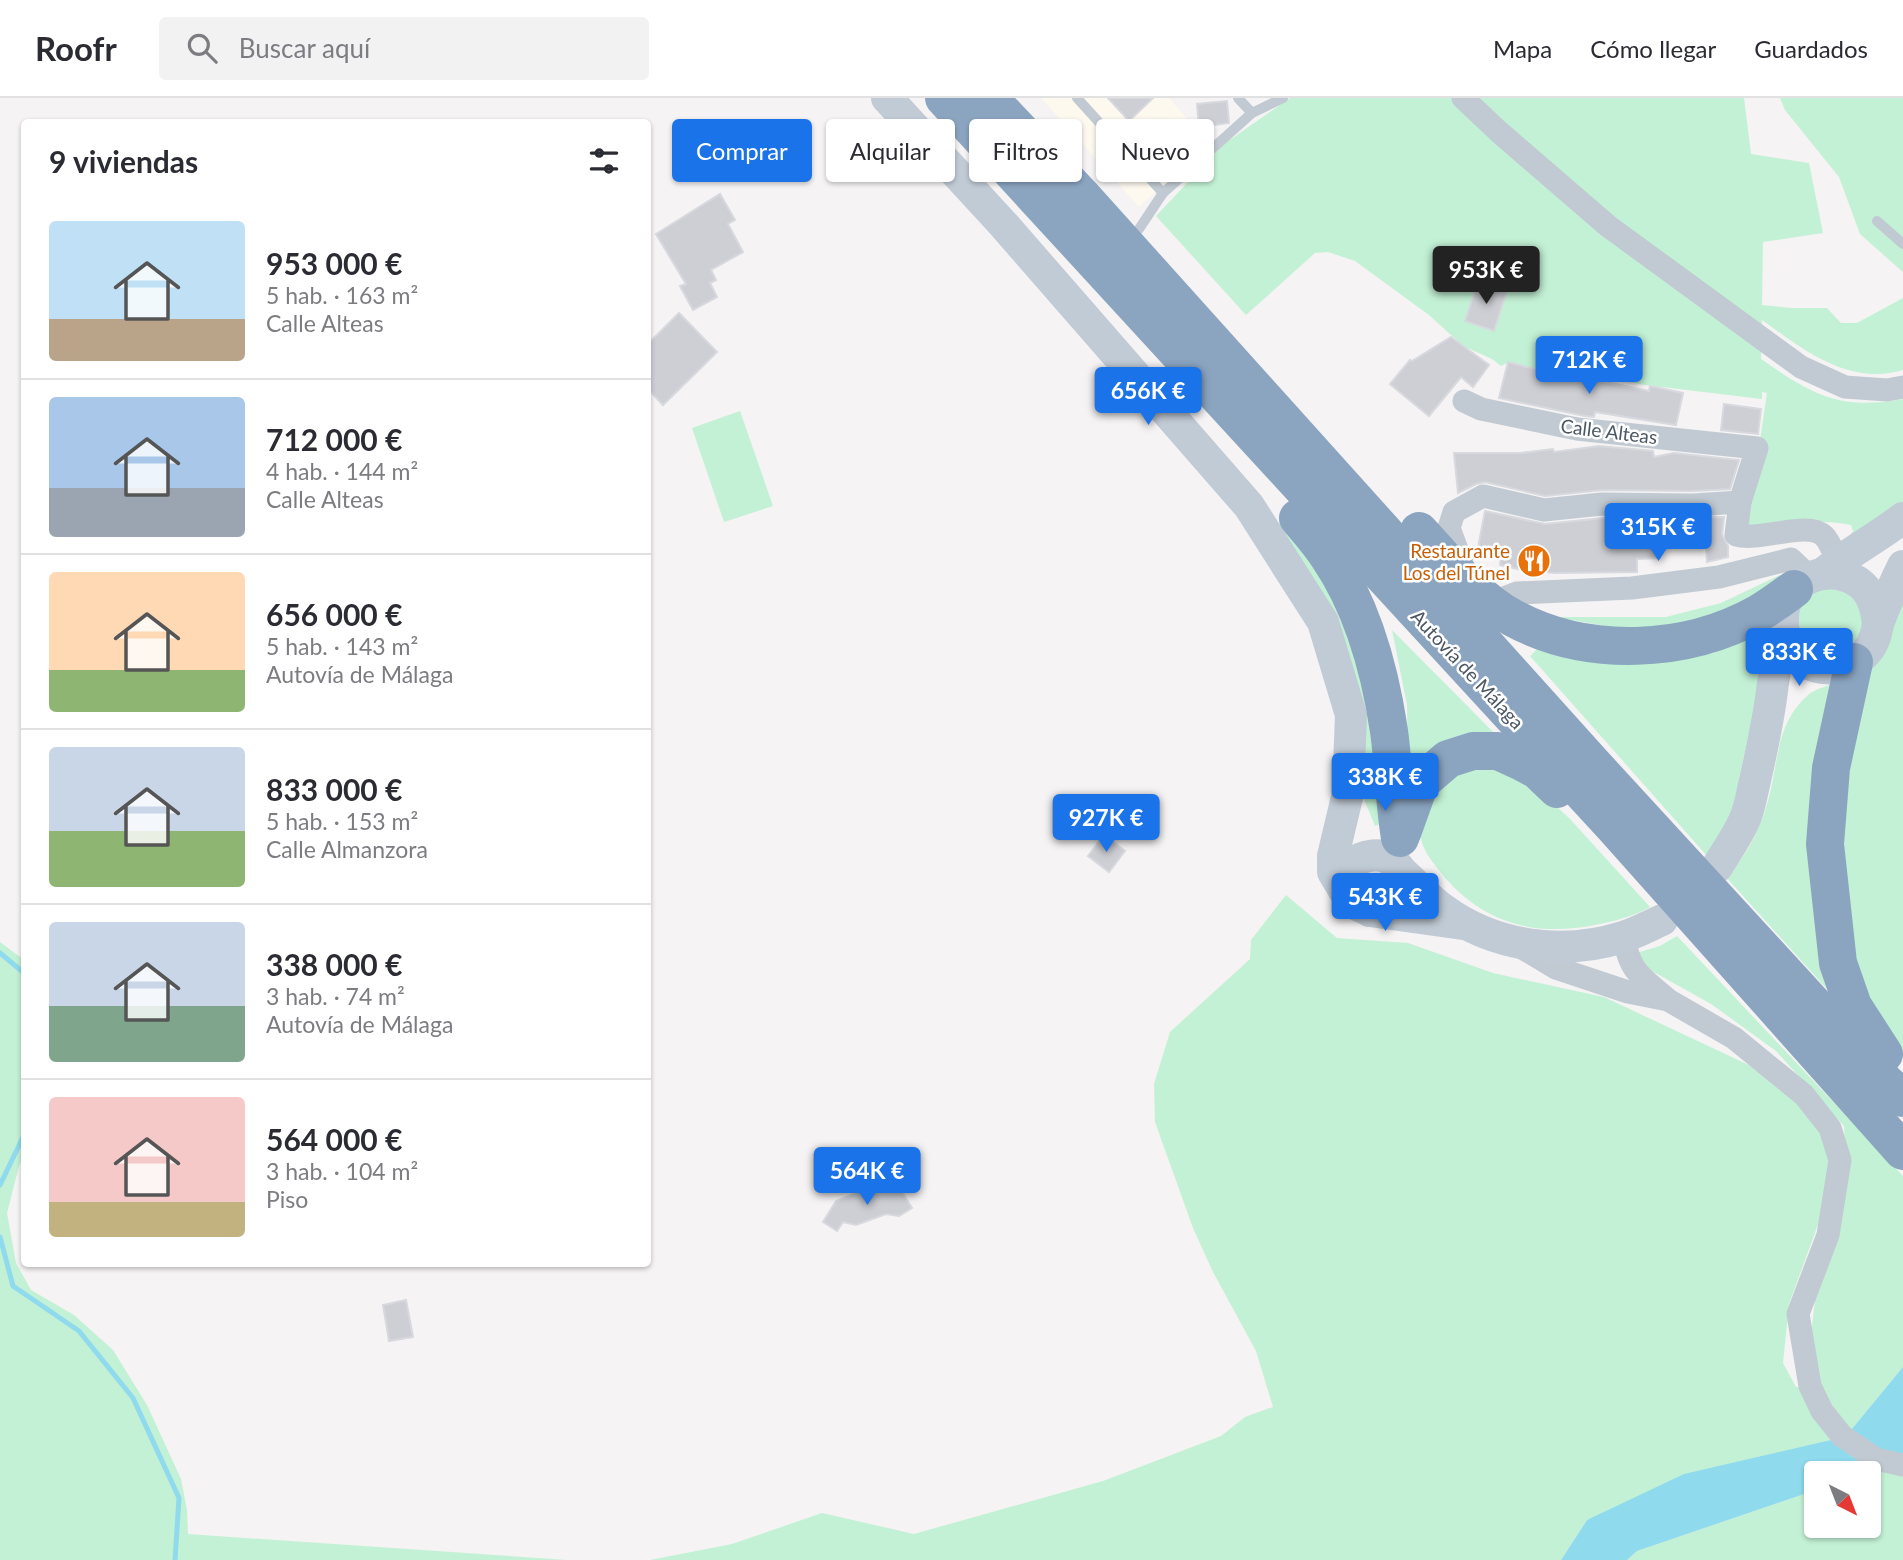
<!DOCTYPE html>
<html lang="es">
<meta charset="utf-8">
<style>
body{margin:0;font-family:Lato,sans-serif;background:#f2f2f3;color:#2b2b33;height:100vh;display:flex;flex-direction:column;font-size:26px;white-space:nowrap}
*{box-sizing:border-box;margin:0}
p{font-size:23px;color:#7c7c81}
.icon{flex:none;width:38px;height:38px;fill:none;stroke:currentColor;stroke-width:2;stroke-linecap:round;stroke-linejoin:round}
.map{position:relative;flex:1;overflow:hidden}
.details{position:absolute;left:21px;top:21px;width:630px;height:1148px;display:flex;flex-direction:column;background:#fff;border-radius:7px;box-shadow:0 2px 5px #0004}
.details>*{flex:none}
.guide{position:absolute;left:672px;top:21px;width:665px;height:63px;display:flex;gap:14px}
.needle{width:46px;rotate:138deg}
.tools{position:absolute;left:1804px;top:1363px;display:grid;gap:14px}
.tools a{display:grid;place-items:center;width:77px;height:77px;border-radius:7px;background:#fff;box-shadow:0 2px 5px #0004;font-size:35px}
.price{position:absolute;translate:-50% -60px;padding:0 16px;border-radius:7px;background:#1a73e8;color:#fff;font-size:23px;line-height:46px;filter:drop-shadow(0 2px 4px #0008)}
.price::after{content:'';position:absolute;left:50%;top:42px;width:21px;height:16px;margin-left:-10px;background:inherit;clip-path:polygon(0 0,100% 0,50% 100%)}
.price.current{background:#222;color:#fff}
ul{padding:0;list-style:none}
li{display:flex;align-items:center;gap:21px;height:175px;padding:0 28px}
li+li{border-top:2px solid #e1e1e2}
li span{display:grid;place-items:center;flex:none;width:196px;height:140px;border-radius:7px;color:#555}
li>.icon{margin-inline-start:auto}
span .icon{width:84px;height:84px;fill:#fffc;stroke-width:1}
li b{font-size:30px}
h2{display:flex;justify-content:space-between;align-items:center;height:84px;padding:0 28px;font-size:30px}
.chip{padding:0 24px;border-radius:7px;background:#fff;box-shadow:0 2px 5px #0004;font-size:24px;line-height:63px}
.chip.current{background:#1a73e8;color:#fff}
header{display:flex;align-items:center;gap:42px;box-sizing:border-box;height:98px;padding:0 35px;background:#fff;border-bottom:2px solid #e1e1e2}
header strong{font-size:33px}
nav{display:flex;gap:38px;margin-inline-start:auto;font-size:24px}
.search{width:490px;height:63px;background:#f2f2f3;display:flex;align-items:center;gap:18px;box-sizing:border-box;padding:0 24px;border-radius:7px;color:#7c7c81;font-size:26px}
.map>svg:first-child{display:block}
.commercial{fill:#fdf9ef}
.green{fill:#c3f1d5}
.water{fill:#90daee}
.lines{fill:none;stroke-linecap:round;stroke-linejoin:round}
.stream{stroke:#90daee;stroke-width:5}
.building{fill:#cdcfd5;stroke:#d7d9de;stroke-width:2}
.lane{stroke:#c1cad2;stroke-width:10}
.street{stroke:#c1cad2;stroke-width:23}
.secondary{stroke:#c1cbd6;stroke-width:32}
.highway{stroke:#8ba5c1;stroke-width:38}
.labels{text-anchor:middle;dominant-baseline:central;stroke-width:5;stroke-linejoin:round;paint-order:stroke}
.street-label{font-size:19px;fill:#4a5661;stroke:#fff}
.food-label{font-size:19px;fill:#c56008;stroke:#fff;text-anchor:end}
</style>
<header>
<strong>Roofr</strong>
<div class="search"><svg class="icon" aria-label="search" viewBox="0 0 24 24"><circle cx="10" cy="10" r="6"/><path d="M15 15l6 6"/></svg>Buscar aquí</div>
<nav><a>Mapa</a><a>Cómo llegar</a><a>Guardados</a></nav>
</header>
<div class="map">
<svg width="1903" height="1462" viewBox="0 0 1903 1462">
<rect width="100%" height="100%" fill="#f5f3f3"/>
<path class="commercial" d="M1041,0H1169L1210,46L1139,109Z"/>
<g class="green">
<path d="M1290,0H1744L1751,56L1809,65L1823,135L1763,144L1762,207L1791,210H1827L1841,225H1857L1903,200V272C1848,288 1804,252 1762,222L1761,261C1811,296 1840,313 1903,301V405L1849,439L1853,433L1851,427C1817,420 1781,426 1747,430L1767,295L1762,294V301L1645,287L1605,280L1603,284L1563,275L1562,278L1509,264L1501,268L1492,261L1463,248L1429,217L1355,163L1328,154L1315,155L1246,217L1156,118L1224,46Z"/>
<path d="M1780,0H1903V174L1860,136L1839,79L1785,12Z"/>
<path d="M740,313L773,408L724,424L692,330Z"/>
<path d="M1284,423L1314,461L1365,577L1381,726L1375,728L1362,696L1363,643L1274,428Z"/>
<path d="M1780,477L1784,480L1772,498L1651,536L1555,519H1666L1721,505Z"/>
<path d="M1822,487L1851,494L1865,522L1859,543L1831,559L1804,549L1794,513Z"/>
<path d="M1903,491V960L1870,901L1848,848L1842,686L1851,622Z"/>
<path d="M1392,532L1496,637L1426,655L1408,668L1407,607Z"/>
<path d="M1751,540L1760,549L1764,566L1730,722L1708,759L1530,558L1539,549L1677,562L1714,555L1742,541Z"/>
<path d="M1842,583L1835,900L1726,779C1749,756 1762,727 1770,695C1779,658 1777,625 1808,597C1816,590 1832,587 1842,583Z"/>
<path d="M1488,667L1518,672L1570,721L1650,809C1634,818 1618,822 1600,826C1536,840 1483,826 1441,775C1421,750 1415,739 1425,707C1429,696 1440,679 1451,674C1462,670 1477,669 1488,667Z"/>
<path d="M1286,797L1337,840L1408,845L1493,875L1604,899L1753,969L1818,1023L1834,1065L1828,1099L1789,1206L1783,1265L1796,1289L1820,1287L1811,1237L1815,1202L1846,1067L1844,1028L1776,953L1711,906L1652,873L1636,855L1660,848L1677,838L1903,1078V1269L1851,1332L1831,1342L1587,1422L1561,1462H650L732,1446L822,1415L914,1436L1103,1383L1221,1338L1245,1319L1273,1309L1256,1253L1213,1174L1193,1130L1155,1024L1154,986L1170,934L1250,861L1251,842Z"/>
<path d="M0,844L24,862V1056L19,1068L7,1115L16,1165L31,1192L74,1217L113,1252L147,1307L181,1381L187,1412L188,1436L567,1462H0Z"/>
<path d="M1903,1360V1462H1627L1637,1453L1816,1392V1428H1869V1376L1859,1375Z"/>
</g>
<path class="water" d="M1903,1269V1360L1859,1375L1816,1376V1392L1637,1453L1627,1462H1561L1587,1422L1684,1376L1831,1342L1851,1332Z"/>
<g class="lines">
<g class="stream">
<path d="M0,855L24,875"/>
<path d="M0,1087L24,1037"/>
<path d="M0,1139L13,1188L79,1233L133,1300L179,1400L175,1462"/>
</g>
</g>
<g class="building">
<path d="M1108,0H1153L1129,23Z"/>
<path d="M1227,3L1229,25L1199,29L1197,6Z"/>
<path d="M720,96L735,122L728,126L743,154L711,172L716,182L710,185L717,199L693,212L680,188L686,186L656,136Z"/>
<path d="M1478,184L1507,193L1494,233L1465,223Z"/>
<path d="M679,215L717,254L663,307L648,291V246Z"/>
<path d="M1451,239L1489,267L1473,289L1461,279L1429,318L1390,286L1410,262L1412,263Z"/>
<path d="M1508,264L1580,283L1581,279L1649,293L1650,288L1683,295L1676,327L1595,314L1594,319L1585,318L1499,300Z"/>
<path d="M1724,306L1761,311L1758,336L1721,332Z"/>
<path d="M1599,348L1653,353L1654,359L1674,355L1739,362L1730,391L1693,393L1602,392L1545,398L1485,384L1476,386L1458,395L1454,355H1521L1553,351L1554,354Z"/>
<path d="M1485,413L1545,426L1603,420L1724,419L1722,436L1728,448V459L1707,464L1706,447L1664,445V451L1660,452V460L1637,461V474L1555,475L1522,472L1500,467L1501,459L1477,455Z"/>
<path d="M1104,737L1125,753L1109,774L1088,758Z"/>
<path d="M875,1087L878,1095L898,1087L912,1110L899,1118L886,1116L856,1127L843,1124L837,1133L823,1124L836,1103Z"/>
<path d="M406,1202L413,1239L389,1243L383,1207Z"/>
</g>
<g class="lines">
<g class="lane">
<path d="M1077,0L1163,95L1139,131"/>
<path d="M1238,0L1252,15"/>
<path d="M1163,95L1252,15L1283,0"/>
<path d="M1877,123L1903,146"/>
</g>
<g class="street">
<path d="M1463,0L1498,33L1608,128L1801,269L1845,289L1887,292L1903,289"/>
<path d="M1464,303L1481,311L1577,331L1757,350L1740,404L1736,437C1760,444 1808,422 1824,438C1830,444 1834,456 1838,463"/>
<path d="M1458,474L1462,465L1449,430L1454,414L1483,398L1544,412L1602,406L1693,407L1740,404"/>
<path d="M1491,505L1517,495L1632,490L1719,479L1791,461L1810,479"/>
<path d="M1624,839C1629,873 1641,879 1666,900"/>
<path d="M1519,848L1556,870L1628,894L1668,902L1734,940L1804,997L1830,1030L1840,1062L1828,1137L1798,1216L1810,1288L1822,1313L1842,1338L1876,1361L1903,1367"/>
</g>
<g class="secondary">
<path d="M887,0L1003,126L1249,408L1323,524L1351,617L1348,695L1333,758V774L1351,804L1370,813C1389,803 1400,796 1401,773"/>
<path d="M1822,476C1848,455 1877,440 1903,420"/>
<path d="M1783,530C1788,549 1798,564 1817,569C1841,575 1867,562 1875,539C1877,534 1877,528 1879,523C1886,505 1894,486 1903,468"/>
<path d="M1717,769C1726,754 1737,739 1744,723C1749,713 1751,699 1754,687C1761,656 1768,625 1772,593C1774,572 1781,551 1783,530C1783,521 1782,513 1786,504C1798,475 1833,468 1858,484C1872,494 1876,509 1878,526"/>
<path d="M1345,792C1345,787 1344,780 1346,775C1348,767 1355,763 1362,760C1379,754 1391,758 1401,773C1416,786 1428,801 1444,812C1495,849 1563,858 1623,839C1636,835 1649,828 1662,822"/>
<path d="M1370,813L1463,826"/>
</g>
<g class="highway">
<path d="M944,0L1614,729L1903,1053"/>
<path d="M989,0L1081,97L1592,665L1886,985L1903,1000"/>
<path d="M1298,420C1308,432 1319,444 1328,458C1363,509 1380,572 1389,633C1394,669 1394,704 1400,740"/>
<path d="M1419,433C1447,463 1476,500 1513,520C1587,560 1686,556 1759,515C1771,508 1783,499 1794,491"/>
<path d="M1854,564L1831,670L1825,746L1838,865L1853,908L1884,956"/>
<path d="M1402,735L1420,685L1448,661L1473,653H1498L1522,664L1537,672L1557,691"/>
</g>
</g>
<defs>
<symbol id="restaurant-disc" viewBox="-11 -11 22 22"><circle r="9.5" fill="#e8710a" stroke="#fff"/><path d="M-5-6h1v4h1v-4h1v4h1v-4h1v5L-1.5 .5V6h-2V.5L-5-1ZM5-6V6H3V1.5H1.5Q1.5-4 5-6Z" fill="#fff"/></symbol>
</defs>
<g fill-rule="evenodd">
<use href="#restaurant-disc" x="1515" y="444" width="38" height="38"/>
</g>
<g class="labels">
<g class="street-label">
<text transform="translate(1609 333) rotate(7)">Calle Alteas</text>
<text transform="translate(1468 571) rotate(47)">Autovía de Málaga</text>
</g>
<g class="food-label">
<text x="1510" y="452">Restaurante<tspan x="1510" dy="22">Los del Túnel</tspan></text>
</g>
</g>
</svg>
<div class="tools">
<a><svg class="needle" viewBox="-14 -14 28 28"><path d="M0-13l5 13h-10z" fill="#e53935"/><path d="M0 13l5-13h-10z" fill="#7c7c81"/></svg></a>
</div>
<b class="price current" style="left:1486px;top:208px">953K €</b>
<b class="price" style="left:1589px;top:298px">712K €</b>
<b class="price" style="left:1148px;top:329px">656K €</b>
<b class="price" style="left:1658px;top:465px">315K €</b>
<b class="price" style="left:1799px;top:590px">833K €</b>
<b class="price" style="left:1385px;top:715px">338K €</b>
<b class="price" style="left:1106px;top:756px">927K €</b>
<b class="price" style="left:1385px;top:835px">543K €</b>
<b class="price" style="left:867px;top:1109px">564K €</b>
<div class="guide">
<a class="chip current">Comprar</a>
<a class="chip">Alquilar</a>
<a class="chip">Filtros</a>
<a class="chip">Nuevo</a>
</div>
<section class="details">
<h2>9 viviendas<svg class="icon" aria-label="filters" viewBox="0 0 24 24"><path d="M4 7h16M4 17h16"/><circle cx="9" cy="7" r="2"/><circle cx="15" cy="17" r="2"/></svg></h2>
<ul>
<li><span style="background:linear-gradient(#bfe0f5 70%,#b9a48a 0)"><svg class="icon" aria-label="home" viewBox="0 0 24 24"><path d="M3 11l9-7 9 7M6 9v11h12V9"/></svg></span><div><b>953 000 €</b><p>5 hab. · 163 m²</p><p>Calle Alteas</p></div></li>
<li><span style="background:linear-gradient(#a9c7e8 65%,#9aa5b1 0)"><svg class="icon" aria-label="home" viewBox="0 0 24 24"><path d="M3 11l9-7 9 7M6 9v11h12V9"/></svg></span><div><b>712 000 €</b><p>4 hab. · 144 m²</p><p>Calle Alteas</p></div></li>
<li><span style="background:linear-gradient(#ffd9b3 70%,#8fb573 0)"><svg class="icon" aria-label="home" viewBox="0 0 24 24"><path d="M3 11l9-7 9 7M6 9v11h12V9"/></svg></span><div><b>656 000 €</b><p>5 hab. · 143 m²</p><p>Autovía de Málaga</p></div></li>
<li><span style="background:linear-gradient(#c9d6e8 60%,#8fb573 0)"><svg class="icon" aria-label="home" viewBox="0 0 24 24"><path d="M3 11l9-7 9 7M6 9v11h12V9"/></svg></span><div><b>833 000 €</b><p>5 hab. · 153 m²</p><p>Calle Almanzora</p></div></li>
<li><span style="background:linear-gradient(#c9d6e8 60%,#7fa58c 0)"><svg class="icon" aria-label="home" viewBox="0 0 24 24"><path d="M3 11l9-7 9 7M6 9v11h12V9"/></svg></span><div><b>338 000 €</b><p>3 hab. · 74 m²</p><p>Autovía de Málaga</p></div></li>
<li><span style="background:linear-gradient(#f6c9c9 75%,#c2b280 0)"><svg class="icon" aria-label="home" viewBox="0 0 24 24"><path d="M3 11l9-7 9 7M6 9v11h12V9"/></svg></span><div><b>564 000 €</b><p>3 hab. · 104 m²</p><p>Piso</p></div></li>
</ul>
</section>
</div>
